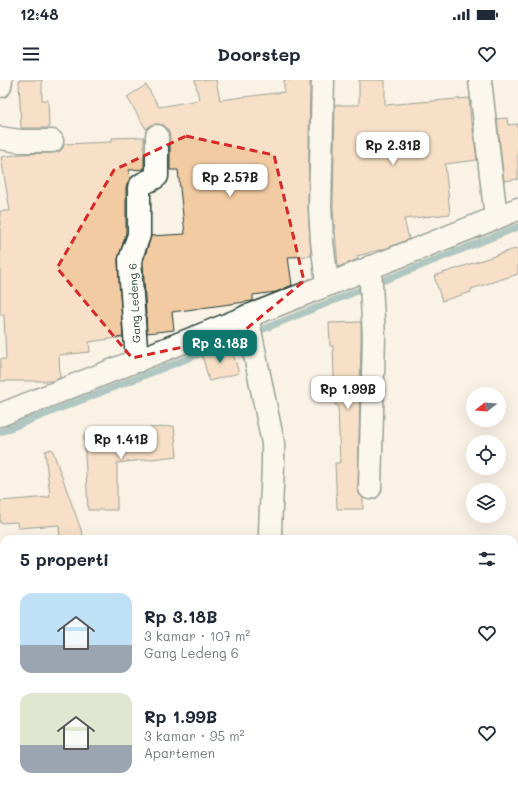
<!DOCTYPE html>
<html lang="id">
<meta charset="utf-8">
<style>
body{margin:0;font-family:Mali,sans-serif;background:#f2f2f3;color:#1f2937;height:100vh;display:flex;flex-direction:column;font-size:15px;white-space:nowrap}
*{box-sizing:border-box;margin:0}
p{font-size:13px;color:#747a83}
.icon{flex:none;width:22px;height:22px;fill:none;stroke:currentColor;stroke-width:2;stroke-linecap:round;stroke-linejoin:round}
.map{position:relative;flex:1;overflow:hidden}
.side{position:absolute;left:0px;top:455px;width:518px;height:256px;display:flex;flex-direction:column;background:#fff;border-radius:12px 12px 0 0;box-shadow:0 4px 16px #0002}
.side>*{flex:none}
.needle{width:26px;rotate:253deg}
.controls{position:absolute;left:466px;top:307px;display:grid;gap:8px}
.controls a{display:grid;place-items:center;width:40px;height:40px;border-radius:50%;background:#fff;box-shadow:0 4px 16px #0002;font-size:20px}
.price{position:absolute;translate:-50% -34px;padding:0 9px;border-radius:8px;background:#fff;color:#222;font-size:13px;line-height:26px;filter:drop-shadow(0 1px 2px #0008)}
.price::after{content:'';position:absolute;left:50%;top:24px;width:12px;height:9px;margin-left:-6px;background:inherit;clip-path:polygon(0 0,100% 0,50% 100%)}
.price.on{background:#0f766e;color:#fff}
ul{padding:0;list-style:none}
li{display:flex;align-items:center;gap:12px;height:100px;padding:0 20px}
li span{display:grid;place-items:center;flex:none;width:112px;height:80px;border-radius:12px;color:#555}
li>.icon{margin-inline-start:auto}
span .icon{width:48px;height:48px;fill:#fffc;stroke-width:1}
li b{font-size:17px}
h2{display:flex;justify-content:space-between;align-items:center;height:48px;padding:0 20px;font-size:17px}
.status{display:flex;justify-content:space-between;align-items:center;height:28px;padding:0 20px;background:#fff;direction:ltr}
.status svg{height:11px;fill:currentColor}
header{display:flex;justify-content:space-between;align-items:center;height:52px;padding:0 20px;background:#fff;font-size:18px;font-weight:800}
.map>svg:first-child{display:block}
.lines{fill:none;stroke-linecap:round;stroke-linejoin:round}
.stream{stroke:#579296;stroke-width:7}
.building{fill:#f2cba2;stroke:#1f3d34}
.service-casing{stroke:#1f3d34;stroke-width:17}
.minor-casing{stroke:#1f3d34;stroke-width:25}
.tertiary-casing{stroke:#1f3d34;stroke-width:25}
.service{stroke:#fdfcf7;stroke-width:14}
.minor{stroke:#fdfcf7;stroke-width:22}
.tertiary{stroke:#fdfcf7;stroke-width:22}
.marked{fill:none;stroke:#d62828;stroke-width:3;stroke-dasharray:8 5;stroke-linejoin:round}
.labels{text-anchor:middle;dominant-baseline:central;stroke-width:3.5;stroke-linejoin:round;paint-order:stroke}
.street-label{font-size:11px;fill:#1f3d34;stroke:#fdfcf7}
</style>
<div class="status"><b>12:48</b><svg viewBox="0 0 49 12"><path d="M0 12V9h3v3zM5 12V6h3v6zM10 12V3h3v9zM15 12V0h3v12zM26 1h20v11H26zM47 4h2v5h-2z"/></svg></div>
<header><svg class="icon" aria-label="menu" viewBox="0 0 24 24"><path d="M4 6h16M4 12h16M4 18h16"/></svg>Doorstep<svg class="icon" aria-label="heart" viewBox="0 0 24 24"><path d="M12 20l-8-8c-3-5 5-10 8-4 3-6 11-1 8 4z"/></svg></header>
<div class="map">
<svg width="518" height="711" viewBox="0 0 518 711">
<rect width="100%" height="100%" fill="#fbf2e6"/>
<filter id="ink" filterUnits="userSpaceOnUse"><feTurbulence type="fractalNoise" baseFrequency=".025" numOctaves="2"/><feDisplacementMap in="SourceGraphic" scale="8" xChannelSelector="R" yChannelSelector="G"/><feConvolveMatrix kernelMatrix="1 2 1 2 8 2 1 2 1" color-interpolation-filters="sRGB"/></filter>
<g filter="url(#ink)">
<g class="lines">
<g class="stream">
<path d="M385,200L518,147"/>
<path d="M256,252L360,210"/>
<path d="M0,352L245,256"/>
</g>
</g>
<g class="building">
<path d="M19,0H42V20H48L49,48H21Z"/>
<path d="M195,0H216L220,20L284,12V0H310L308,127L311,176L288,177L292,205L276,212L253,215V221H252L172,232L174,250L147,253L143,182L151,156L185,154L178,90H170V56L168,50L164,45L157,44L151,45L146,49L127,17L146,5L159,27L199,20Z"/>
<path d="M359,0H385V25L469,18L471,43L472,42L477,80L445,84L450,134L404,139L409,159L387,168L357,176L358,179L338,187L333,127L335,25H359Z"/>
<path d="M507,38L508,45L518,44V99L504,101L497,39Z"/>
<path d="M144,57V89L129,90L130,99L126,107V153L118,180L123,257L89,262L90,272L59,275L60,298L53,301H0V279H6L4,235H0V131H10L1,77L21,74L52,73L59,72L63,68L64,64L112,62V58Z"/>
<path d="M518,168V194L471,209V212L442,221L434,196Z"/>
<path d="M361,242V256L358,408L359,414L363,418V429H337L335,383H340L338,325H335L333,266H330L329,243Z"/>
<path d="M231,267L239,293L209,301L202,275Z"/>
<path d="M174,346L177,376L117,383V430H88L84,355L139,352V349Z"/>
<path d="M52,369L61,394L84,458L60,459L59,445L18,448L17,442L0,443V421L50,417L45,371Z"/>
</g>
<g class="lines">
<defs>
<path id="service" d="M195,707V711"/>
<g id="minor">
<path d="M323,0L320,127L322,161L327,204"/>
<path d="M480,0L496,138"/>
<path d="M0,6L1,0"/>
<path d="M0,58L20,61H52"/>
<path d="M247,236L273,363C274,395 270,427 270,459"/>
<path d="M137,281L131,202L130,180L139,155V107C144,101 152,101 157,96V56"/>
<path d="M0,335L518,129"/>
<path d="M370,408L374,256L370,187"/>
<path d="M270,711V707"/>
</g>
<g id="tertiary">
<path d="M0,703H4"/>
<path d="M83,707L150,711"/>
</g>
</defs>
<use href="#service" class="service-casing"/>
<use href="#minor" class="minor-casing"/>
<use href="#tertiary" class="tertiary-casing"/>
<use href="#service" class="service"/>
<use href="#minor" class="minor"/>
<use href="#tertiary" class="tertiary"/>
</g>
</g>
<path d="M0 0H518V711H0ZM186,56L274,75L304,201L239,255L132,278L57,188L114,90Z" fill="#fbf2e6" fill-opacity=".55" fill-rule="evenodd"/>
<path class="marked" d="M186,56L274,75L304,201L239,255L132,278L57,188L114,90Z"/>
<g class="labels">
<g class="street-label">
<text transform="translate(134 223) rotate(-93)">Gang Ledeng 6</text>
</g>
</g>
</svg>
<div class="controls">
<a><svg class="needle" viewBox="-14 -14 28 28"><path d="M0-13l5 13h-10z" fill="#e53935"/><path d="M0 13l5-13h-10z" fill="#747a83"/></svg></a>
<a><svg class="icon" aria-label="locate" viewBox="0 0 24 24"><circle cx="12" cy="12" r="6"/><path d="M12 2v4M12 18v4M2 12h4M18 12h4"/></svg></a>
<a><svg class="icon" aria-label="layers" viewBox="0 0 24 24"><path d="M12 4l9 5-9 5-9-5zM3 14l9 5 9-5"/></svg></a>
</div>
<b class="price" style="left:393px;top:86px">Rp 2.31B</b>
<b class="price" style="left:230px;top:118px">Rp 2.57B</b>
<b class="price on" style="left:220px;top:284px">Rp 3.18B</b>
<b class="price" style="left:348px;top:330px">Rp 1.99B</b>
<b class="price" style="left:121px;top:380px">Rp 1.41B</b>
<section class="side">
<h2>5 properti<svg class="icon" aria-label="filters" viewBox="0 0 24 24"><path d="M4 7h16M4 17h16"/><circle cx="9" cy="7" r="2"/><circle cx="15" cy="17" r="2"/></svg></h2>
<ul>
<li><span style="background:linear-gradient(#bfe0f5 65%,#9aa5b1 0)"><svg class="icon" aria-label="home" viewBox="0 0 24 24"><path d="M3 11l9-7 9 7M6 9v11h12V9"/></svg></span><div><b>Rp 3.18B</b><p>3 kamar · 107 m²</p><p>Gang Ledeng 6</p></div><svg class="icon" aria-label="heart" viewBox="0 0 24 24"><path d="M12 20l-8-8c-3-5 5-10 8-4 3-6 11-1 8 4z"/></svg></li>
<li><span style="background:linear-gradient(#dfe7d0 65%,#9aa5b1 0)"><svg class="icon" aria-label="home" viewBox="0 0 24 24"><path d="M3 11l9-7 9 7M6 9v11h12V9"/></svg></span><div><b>Rp 1.99B</b><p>3 kamar · 95 m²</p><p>Apartemen</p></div><svg class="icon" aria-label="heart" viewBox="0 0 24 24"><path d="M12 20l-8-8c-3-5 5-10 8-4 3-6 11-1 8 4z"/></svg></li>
</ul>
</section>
</div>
